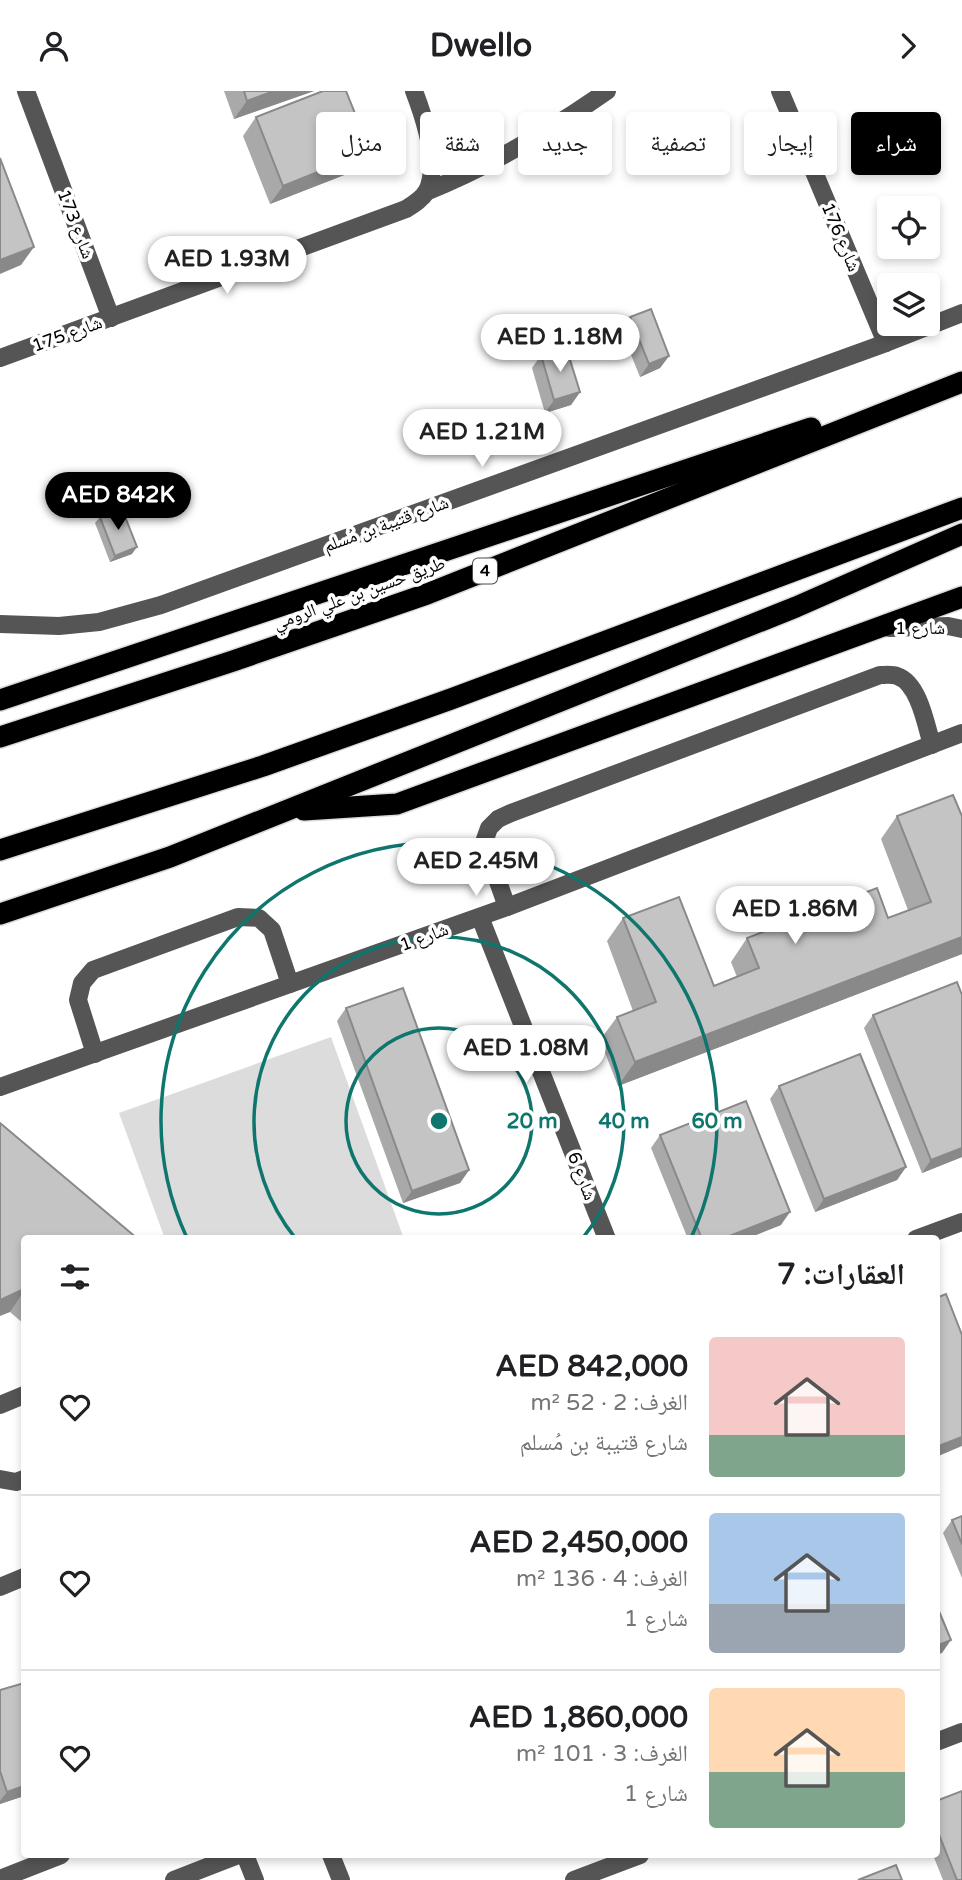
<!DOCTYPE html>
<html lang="ar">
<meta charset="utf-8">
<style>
body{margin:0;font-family:"Varela Round","Noto Naskh Arabic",sans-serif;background:#f2f2f2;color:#202124;direction:rtl;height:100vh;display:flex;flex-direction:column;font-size:26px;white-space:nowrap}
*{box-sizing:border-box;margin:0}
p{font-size:23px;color:#757577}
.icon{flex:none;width:38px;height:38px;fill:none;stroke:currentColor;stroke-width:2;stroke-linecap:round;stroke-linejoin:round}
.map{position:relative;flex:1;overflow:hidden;direction:ltr}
.details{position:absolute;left:21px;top:1144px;width:919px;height:623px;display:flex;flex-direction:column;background:#fff;border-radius:7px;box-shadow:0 4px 10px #0003;direction:rtl}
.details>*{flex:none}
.top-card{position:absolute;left:21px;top:21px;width:920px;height:63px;direction:rtl;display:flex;gap:14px}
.fabs{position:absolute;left:877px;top:105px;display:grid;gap:14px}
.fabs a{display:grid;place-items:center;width:63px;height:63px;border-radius:7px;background:#fff;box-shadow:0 4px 10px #0003;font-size:35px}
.price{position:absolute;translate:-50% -60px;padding:0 16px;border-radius:24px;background:#fff;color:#222;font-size:23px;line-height:46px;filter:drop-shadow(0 2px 4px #0008)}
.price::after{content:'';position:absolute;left:50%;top:42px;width:21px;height:16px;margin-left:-10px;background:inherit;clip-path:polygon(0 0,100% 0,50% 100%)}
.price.on{background:#000;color:#fff}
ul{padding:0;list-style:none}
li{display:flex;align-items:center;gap:21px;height:175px;padding:0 35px}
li+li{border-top:2px solid #e0e0e0}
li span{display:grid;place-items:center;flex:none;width:196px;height:140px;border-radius:7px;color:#555}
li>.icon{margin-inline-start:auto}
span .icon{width:84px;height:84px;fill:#fffc;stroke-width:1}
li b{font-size:30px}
h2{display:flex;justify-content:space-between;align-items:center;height:84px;padding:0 35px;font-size:30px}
.pill{padding:0 24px;border-radius:7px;background:#fff;box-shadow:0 4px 10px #0003;font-size:24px;line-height:63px}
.pill.on{background:#000;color:#fff}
header{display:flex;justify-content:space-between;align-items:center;height:91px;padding:0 35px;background:#fff;font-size:32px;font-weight:700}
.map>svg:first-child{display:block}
.green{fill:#dcdcdc}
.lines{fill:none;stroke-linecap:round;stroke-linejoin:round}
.highway-casing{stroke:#dbdbdb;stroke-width:24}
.minor{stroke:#555;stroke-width:18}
.highway{stroke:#000;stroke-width:21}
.wall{fill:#a9a9a9}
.shaded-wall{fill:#898989}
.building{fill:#c4c4c4;stroke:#898989;stroke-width:2}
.ring{fill:none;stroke:#0f766e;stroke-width:3.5}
.labels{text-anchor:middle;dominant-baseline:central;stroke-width:7;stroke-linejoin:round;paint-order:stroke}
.shield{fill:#fff;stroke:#4c4c4c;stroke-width:2}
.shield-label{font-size:16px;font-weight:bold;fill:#000}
.street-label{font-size:18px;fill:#000;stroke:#fff}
.centre{fill:#0f766e;stroke:#fff;stroke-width:3.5}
.ring-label{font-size:21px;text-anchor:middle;font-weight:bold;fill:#0f766e;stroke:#fff;stroke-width:7;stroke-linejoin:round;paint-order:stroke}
</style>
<header><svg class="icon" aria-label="forward" viewBox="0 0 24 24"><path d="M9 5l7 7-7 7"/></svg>Dwello<svg class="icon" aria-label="person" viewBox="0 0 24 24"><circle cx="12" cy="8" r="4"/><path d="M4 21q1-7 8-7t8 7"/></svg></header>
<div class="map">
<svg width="962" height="1789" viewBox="0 0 962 1789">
<rect width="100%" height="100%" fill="#fff"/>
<path class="green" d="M331,946L404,1148H165L119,1022Z"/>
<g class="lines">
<defs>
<g id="highway">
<path d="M0,609L811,337"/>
<path d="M0,646L233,570L427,503L962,291"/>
<path d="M304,719L397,713L962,506"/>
<path d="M0,759L263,675L451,608L962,417"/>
<path d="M0,823L170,766L796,516L962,443"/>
</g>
</defs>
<use href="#highway" class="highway-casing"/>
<g class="minor">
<path d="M26,0L111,227"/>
<path d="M780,0L886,252"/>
<path d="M426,101C490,75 550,40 607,0"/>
<path d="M0,267L406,118C414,113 422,108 427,100C440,73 424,26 414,0"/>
<path d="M0,533L59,535L99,531L161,514L886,252L962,222"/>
<path d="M889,537L948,535L962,538"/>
<path d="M507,816L484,751L489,737L498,728L511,722L880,584C885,584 892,583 897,585C919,592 926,634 932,654"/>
<path d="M480,826L607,1148"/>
<path d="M95,963L78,909L82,892L93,879L238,826L259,827L272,839L290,893"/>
<path d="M0,996L507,816L962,642"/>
<path d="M916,1148L962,1131"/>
<path d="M0,1314L24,1304"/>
<path d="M0,1388L16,1391L24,1388"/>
<path d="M0,1496L24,1486"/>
<path d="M936,1651L962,1641"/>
<path d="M245,1764L255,1789"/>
<path d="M331,1764L341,1789"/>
<path d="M0,1788L61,1764"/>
<path d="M174,1789L238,1764"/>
<path d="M574,1789L640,1764"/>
</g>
<use href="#highway" class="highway"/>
</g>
<g class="wall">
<path d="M224,0H314L234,28Z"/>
<path d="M256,26L370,60L357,79L270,113L243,45Z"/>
<path d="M630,226L669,265L660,277L640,286L621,239Z"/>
<path d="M541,264L580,301L571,314L545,322L532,277Z"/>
<path d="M100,426L132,463L110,471L95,432Z"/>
<path d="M897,725L962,863L618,995L600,949L617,926L633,920L607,850L623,827L714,895L737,886L731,871L747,847L888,827L908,819L881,748Z"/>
<path d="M346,917L469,1079L460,1092L403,1112L337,930Z"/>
<path d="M873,924L962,1066L922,1082L864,937Z"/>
<path d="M779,995L906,1076L897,1089L815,1121L770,1008Z"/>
<path d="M660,1044L781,1134L746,1148H688L651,1057Z"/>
<path d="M24,1148V1233L10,1221Z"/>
<path d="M962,1425V1487L943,1442L952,1429Z"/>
<path d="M0,1599L24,1705L0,1713Z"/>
<path d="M936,1710L962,1789H943L933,1764H936Z"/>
</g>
<g class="shaded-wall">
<path d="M274,0H314L234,28L247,10Z"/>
<path d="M370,60L357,79L270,113L283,95Z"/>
<path d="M34,156L21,174L0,183V169Z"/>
<path d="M669,265L660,277L640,286L649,273Z"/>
<path d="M580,301L571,314L545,322L554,309Z"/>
<path d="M137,456L132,463L110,471L115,465Z"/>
<path d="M962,846V863L618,995L635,971Z"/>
<path d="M962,1057V1066L922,1082L931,1069Z"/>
<path d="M906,1076L897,1089L815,1121L824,1108Z"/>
<path d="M469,1079L460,1092L403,1112L412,1100Z"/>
<path d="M790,1121L781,1134L746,1148H722Z"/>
<path d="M24,1198V1200L10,1221L0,1225V1209Z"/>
<path d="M962,1346V1355L936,1366V1356Z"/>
<path d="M951,1549L942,1562L936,1564V1555Z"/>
<path d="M24,1695V1705L0,1713V1710L7,1701Z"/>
</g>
<g class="building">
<path d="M244,0H274L247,10Z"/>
<path d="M323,0H346L370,60L283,95L256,26Z"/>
<path d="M0,67L34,156L0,169Z"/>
<path d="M651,218L669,265L649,273L630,226Z"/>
<path d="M566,256L580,301L554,309L541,264Z"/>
<path d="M122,418L137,456L115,465L100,426Z"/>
<path d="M953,704L962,725V846L635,971L617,926L656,911L623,827L679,806L714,895L759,877L747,847L877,797L888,827L931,811L897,725Z"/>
<path d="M957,891L962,904V1057L931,1069L873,924Z"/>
<path d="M403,897L469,1079L412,1100L346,917Z"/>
<path d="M860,963L906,1076L824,1108L779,995Z"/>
<path d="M746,1010L790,1121L722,1148H702L660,1044Z"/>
<path d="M0,1032L138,1148H24V1198L0,1209Z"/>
<path d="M946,1203L962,1244V1346L936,1356V1207Z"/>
<path d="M962,1425V1453L952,1429Z"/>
<path d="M936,1513L951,1549L936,1555Z"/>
<path d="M24,1592V1695L7,1701L0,1680V1599Z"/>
<path d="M962,1700V1789H957L936,1736V1710Z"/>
<path d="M896,1774L902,1789H858Z"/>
</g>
<g class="ring">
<circle cx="439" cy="1030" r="93"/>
<path d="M296 1148A185 185 0 1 1 582 1148"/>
<path d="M187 1147A278 278 0 1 1 691 1147"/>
</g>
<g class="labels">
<rect class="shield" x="473" y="467.5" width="24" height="25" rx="5"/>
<g class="shield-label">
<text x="485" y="480">4</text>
</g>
<g class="street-label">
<text transform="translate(76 133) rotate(69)">شارع 173</text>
<text transform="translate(841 146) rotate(67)">شارع 176</text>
<text transform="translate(67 243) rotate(-20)">شارع 175</text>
<text transform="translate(386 433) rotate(-20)">شارع قتيبة بن مُسلم</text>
<text transform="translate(359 502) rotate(-20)">طريق حسين بن علي الرومي</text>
<text x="920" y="537">شارع 1</text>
<text transform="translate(424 846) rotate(-20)">شارع 1</text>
<text transform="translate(582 1085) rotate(69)">شارع 6</text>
</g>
</g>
<circle cx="439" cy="1030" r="10" class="centre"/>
<g class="ring-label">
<text x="532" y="1037">20 m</text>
<text x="624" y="1037">40 m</text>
<text x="717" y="1037">60 m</text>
</g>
</svg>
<div class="fabs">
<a><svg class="icon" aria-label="locate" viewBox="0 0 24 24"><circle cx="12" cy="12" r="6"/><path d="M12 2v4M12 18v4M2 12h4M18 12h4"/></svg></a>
<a><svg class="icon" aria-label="layers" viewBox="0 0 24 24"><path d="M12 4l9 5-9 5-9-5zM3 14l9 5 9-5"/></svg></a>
</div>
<b class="price" style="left:227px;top:205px">AED 1.93M</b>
<b class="price" style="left:560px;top:283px">AED 1.18M</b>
<b class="price" style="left:482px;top:378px">AED 1.21M</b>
<b class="price on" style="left:118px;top:441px">AED 842K</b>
<b class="price" style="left:476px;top:807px">AED 2.45M</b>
<b class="price" style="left:795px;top:855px">AED 1.86M</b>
<b class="price" style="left:526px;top:994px">AED 1.08M</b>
<div class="top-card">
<a class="pill on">شراء</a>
<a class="pill">إيجار</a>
<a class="pill">تصفية</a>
<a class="pill">جديد</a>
<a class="pill">شقة</a>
<a class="pill">منزل</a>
</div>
<section class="details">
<h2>العقارات: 7<svg class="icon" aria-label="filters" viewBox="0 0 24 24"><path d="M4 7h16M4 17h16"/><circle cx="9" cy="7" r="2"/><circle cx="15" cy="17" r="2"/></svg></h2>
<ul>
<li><span style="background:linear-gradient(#f6c9c9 70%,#7fa58c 0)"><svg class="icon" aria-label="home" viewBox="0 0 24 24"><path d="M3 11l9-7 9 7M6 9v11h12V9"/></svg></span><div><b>AED 842,000</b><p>الغرف: 2 · 52 m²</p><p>شارع قتيبة بن مُسلم</p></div><svg class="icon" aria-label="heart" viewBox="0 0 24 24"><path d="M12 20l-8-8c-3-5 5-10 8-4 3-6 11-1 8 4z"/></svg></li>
<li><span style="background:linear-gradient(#a9c7e8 65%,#9aa5b1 0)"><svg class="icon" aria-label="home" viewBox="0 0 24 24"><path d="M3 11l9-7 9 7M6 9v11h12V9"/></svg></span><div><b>AED 2,450,000</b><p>الغرف: 4 · 136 m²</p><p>شارع 1</p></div><svg class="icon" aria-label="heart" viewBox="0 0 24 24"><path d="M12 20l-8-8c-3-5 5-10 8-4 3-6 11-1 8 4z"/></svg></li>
<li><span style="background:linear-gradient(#ffd9b3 60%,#7fa58c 0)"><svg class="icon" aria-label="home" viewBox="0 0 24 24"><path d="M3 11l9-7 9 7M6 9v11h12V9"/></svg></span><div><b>AED 1,860,000</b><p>الغرف: 3 · 101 m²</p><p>شارع 1</p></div><svg class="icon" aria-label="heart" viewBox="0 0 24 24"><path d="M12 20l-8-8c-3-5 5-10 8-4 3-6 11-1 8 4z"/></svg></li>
</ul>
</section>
</div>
